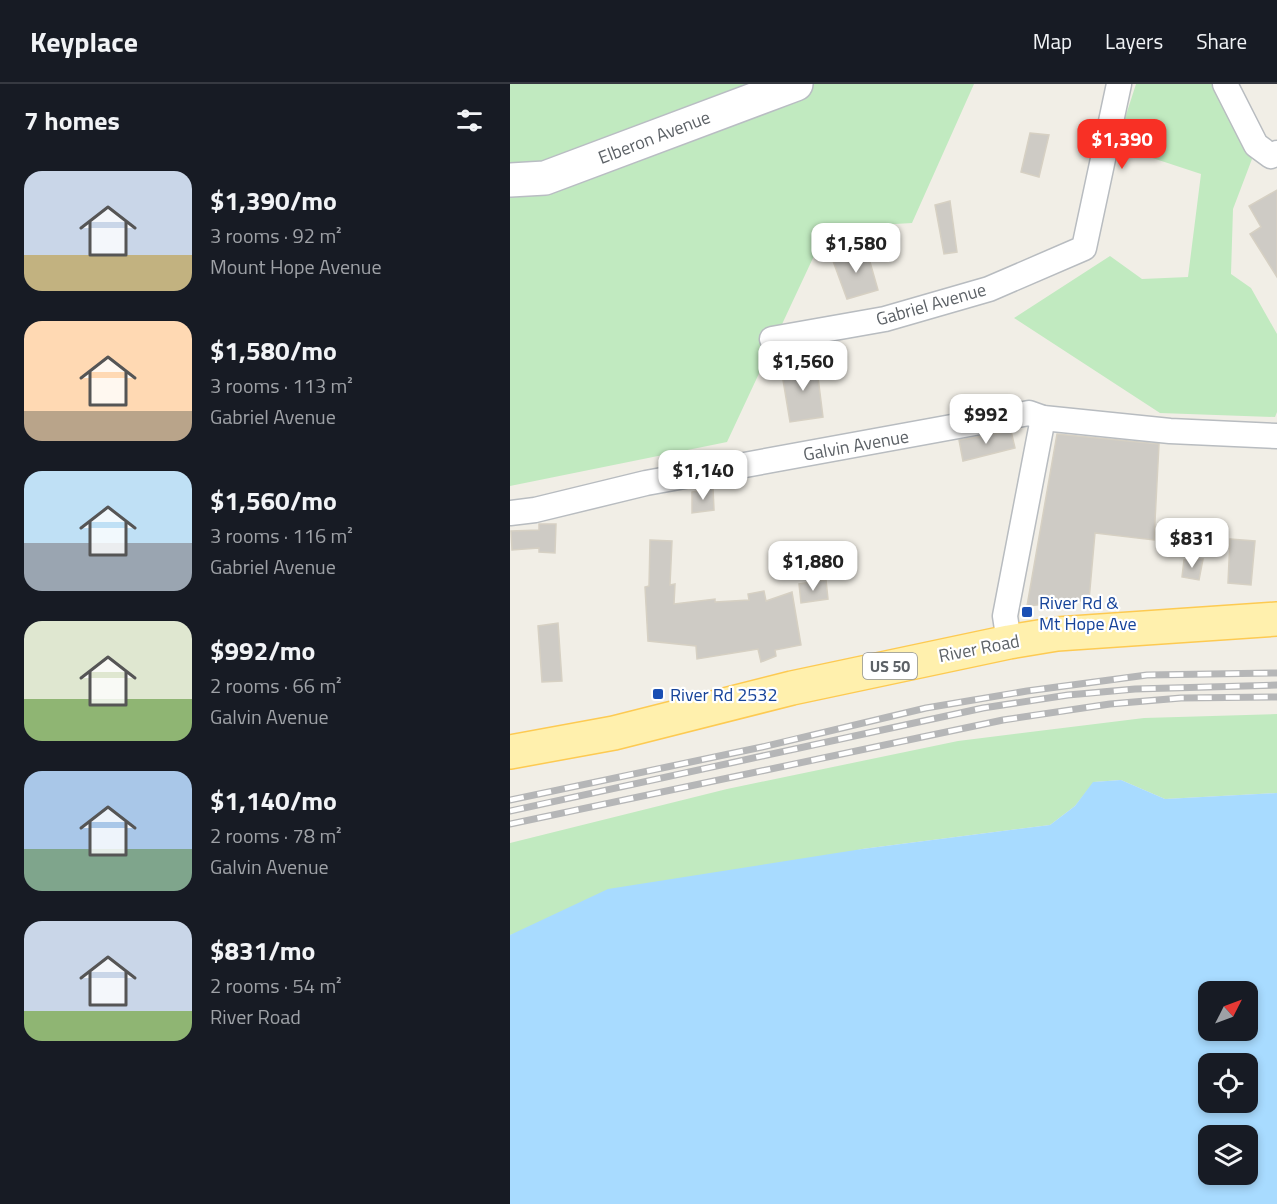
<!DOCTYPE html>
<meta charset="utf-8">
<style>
body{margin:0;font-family:"Titillium Web",sans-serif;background:#20242c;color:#f1f3f6;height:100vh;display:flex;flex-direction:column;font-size:22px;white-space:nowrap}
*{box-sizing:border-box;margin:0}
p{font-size:20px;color:#9ea1a6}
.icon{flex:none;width:33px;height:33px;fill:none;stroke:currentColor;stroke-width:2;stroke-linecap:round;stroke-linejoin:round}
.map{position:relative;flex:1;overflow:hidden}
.panel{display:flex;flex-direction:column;background:#171b24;width:510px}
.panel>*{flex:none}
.needle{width:39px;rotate:48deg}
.tools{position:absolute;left:688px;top:897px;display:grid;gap:12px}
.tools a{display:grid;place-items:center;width:60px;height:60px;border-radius:12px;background:#171b24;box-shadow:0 3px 9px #0003;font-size:30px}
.price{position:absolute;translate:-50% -51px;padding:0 14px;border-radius:12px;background:#fff;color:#222;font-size:20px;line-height:39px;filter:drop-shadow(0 2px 3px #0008)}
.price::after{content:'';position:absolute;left:50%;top:36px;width:18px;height:14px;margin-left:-9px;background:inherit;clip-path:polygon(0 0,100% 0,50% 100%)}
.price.selected{background:#f83025;color:#fff}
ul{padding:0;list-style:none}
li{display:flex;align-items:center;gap:18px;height:150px;padding:0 24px}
li span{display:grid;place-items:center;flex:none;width:168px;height:120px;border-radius:18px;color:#555}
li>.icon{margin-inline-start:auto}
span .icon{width:72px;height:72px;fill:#fffc;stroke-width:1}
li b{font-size:26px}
h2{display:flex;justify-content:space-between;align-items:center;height:72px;padding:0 24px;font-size:26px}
header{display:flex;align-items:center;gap:36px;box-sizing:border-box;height:84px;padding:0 30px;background:#171b24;border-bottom:2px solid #363941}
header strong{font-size:28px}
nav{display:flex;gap:33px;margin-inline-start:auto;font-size:21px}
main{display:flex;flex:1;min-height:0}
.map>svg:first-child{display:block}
.green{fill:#c1eac0}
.water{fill:#a8dbff;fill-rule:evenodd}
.building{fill:#cecbc5;stroke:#d6d0c3;stroke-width:1.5}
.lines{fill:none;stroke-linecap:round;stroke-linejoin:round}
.street-casing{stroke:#b8bcc0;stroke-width:27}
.secondary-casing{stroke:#b9bdc3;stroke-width:36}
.primary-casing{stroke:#fdca52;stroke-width:36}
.street{stroke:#fff;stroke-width:24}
.secondary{stroke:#fff;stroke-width:33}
.primary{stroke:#fff0ad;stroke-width:33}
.rail-casing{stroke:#b5b6b7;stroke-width:7}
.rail{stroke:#fff;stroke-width:4.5;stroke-dasharray:14;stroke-linecap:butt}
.transit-dot{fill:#1a4fb4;stroke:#fff;stroke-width:2}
.labels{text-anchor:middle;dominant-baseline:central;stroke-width:4.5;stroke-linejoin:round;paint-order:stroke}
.shield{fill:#fff;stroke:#8e9195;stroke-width:1.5}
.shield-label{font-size:16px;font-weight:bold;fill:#5d6267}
.street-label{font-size:18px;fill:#5d6267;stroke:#fff}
.transit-label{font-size:18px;fill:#164399;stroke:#fff;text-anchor:start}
</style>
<header>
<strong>Keyplace</strong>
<nav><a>Map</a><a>Layers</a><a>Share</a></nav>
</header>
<main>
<section class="panel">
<h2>7 homes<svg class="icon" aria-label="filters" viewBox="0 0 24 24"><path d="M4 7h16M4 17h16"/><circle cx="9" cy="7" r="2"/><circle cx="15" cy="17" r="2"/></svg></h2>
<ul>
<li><span style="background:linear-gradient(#c9d6e8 70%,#c2b280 0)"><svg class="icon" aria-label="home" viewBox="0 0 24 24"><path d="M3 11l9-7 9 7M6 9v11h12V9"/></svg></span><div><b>$1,390/mo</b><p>3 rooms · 92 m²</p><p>Mount Hope Avenue</p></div></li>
<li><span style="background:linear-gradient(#ffd9b3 75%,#b9a48a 0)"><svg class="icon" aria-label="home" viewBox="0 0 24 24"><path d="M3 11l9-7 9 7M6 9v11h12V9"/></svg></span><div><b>$1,580/mo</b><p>3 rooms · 113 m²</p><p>Gabriel Avenue</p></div></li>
<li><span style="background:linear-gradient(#bfe0f5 60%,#9aa5b1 0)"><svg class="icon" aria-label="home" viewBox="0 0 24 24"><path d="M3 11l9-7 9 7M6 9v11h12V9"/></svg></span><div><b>$1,560/mo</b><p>3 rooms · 116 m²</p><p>Gabriel Avenue</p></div></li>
<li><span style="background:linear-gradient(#dfe7d0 65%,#8fb573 0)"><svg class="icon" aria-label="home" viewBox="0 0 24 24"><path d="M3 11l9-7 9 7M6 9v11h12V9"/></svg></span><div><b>$992/mo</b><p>2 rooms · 66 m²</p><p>Galvin Avenue</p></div></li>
<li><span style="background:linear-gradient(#a9c7e8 65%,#7fa58c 0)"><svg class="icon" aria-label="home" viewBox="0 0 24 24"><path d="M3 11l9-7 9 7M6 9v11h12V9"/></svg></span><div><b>$1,140/mo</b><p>2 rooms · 78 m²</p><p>Galvin Avenue</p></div></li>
<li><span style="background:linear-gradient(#c9d6e8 75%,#8fb573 0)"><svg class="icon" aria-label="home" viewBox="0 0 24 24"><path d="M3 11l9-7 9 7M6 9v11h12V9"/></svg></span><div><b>$831/mo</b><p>2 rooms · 54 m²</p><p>River Road</p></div></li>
</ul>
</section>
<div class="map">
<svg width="767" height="1120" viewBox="0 0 767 1120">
<rect width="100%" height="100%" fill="#f1eee6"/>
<g class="green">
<path d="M0,0H464L402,139L317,144L217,358L0,402Z"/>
<path d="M626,0H703L742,75L723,125L721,190L741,204L767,250V328L765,333L650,329L504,234L600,172L632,195L678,193L691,90L606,62Z"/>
<path d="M767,630V709L655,715L611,696L584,698L565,722L540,741L352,765L0,851V759L217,705L448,657L634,634Z"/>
</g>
<path class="water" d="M611,696L655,715L767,709V1120H0V851L98,805L352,765L540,741L565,722L583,698ZM699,908H738V946H699ZM699,980H738V1018H699ZM699,1052H738V1090H699Z"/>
<g class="building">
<path d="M520,49L539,51L529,93L511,88Z"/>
<path d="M767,106V193L740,150L751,143L739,122Z"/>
<path d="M440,117L447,168L434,170L425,121Z"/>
<path d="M356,164L368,206L337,215L323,177Z"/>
<path d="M306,277L313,333L280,338L271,284Z"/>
<path d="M501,347L505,364L453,377L449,356Z"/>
<path d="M547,350L649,360L644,456L585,449L579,516L517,522Z"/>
<path d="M203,404L204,426L182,429V408Z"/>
<path d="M29,440H46L45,469L29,468V464L2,466L1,447L29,446Z"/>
<path d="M720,455L745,457L741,501L718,499Z"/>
<path d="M140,456L162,457L160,501L165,500L164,520L205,515V518L239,516L238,510L254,507L256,517L282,508L291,561L265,566L266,572L251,578L248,565L187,575L186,562L138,557L135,503L139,502Z"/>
<path d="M693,475L689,496L672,493L674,476Z"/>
<path d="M316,496L318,515L291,519L289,500Z"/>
<path d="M48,539L52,597L32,598L28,542Z"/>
</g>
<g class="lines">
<defs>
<g id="street">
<path d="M715,0L746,61L761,72L767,69"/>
<path d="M262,255L375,235L479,205L574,164L609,0"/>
<path d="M0,429L25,426L136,399L519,329L533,334L660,347L767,352"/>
<path d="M499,558L495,532L533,334"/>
</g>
<path id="secondary" d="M0,96L35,94L286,0"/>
<path id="primary" d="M0,668L104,649L282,604L499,558L547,550L767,535"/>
</defs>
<use href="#street" class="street-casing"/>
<use href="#secondary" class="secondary-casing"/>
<use href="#primary" class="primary-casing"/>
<use href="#street" class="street"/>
<use href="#secondary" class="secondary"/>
<use href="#primary" class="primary"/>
<defs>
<g id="rail">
<path d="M0,716L252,663L416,624L517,607L637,591L767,589"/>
<path d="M0,727L473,624L558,611L625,605L767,601"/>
<path d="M0,740L493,636L600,620L671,614L767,613"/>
</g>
</defs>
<use href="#rail" class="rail-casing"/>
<use href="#rail" class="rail"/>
</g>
<g class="transit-dot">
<rect x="511" y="522" width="12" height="12" rx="3"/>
<rect x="142" y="604" width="12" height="12" rx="3"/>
</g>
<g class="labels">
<rect class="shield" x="353" y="569" width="54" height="26" rx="4.5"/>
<g class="shield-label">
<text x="380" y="582">US 50</text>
</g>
<g class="street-label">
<text transform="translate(144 53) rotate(-21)">Elberon Avenue</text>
<text transform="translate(421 220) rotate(-16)">Gabriel Avenue</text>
<text transform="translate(346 361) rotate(-10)">Galvin Avenue</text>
<text transform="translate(469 564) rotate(-11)">River Road</text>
</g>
<g class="transit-label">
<text x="529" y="518">River Rd &amp;<tspan x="529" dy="21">Mt Hope Ave</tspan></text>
<text x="160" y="610">River Rd 2532</text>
</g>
</g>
</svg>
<div class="tools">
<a><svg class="needle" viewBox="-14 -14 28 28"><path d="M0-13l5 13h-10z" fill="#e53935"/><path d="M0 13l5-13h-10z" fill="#9ea1a6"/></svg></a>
<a><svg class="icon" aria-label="locate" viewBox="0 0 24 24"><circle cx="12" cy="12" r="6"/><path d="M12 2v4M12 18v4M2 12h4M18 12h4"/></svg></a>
<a><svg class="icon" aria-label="layers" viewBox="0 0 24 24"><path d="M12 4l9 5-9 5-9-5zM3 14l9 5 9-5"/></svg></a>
</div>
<b class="price selected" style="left:612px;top:86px">$1,390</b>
<b class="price" style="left:346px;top:190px">$1,580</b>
<b class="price" style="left:293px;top:308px">$1,560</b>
<b class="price" style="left:476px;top:361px">$992</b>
<b class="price" style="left:193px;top:417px">$1,140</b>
<b class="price" style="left:682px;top:485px">$831</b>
<b class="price" style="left:303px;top:508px">$1,880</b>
</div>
</main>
